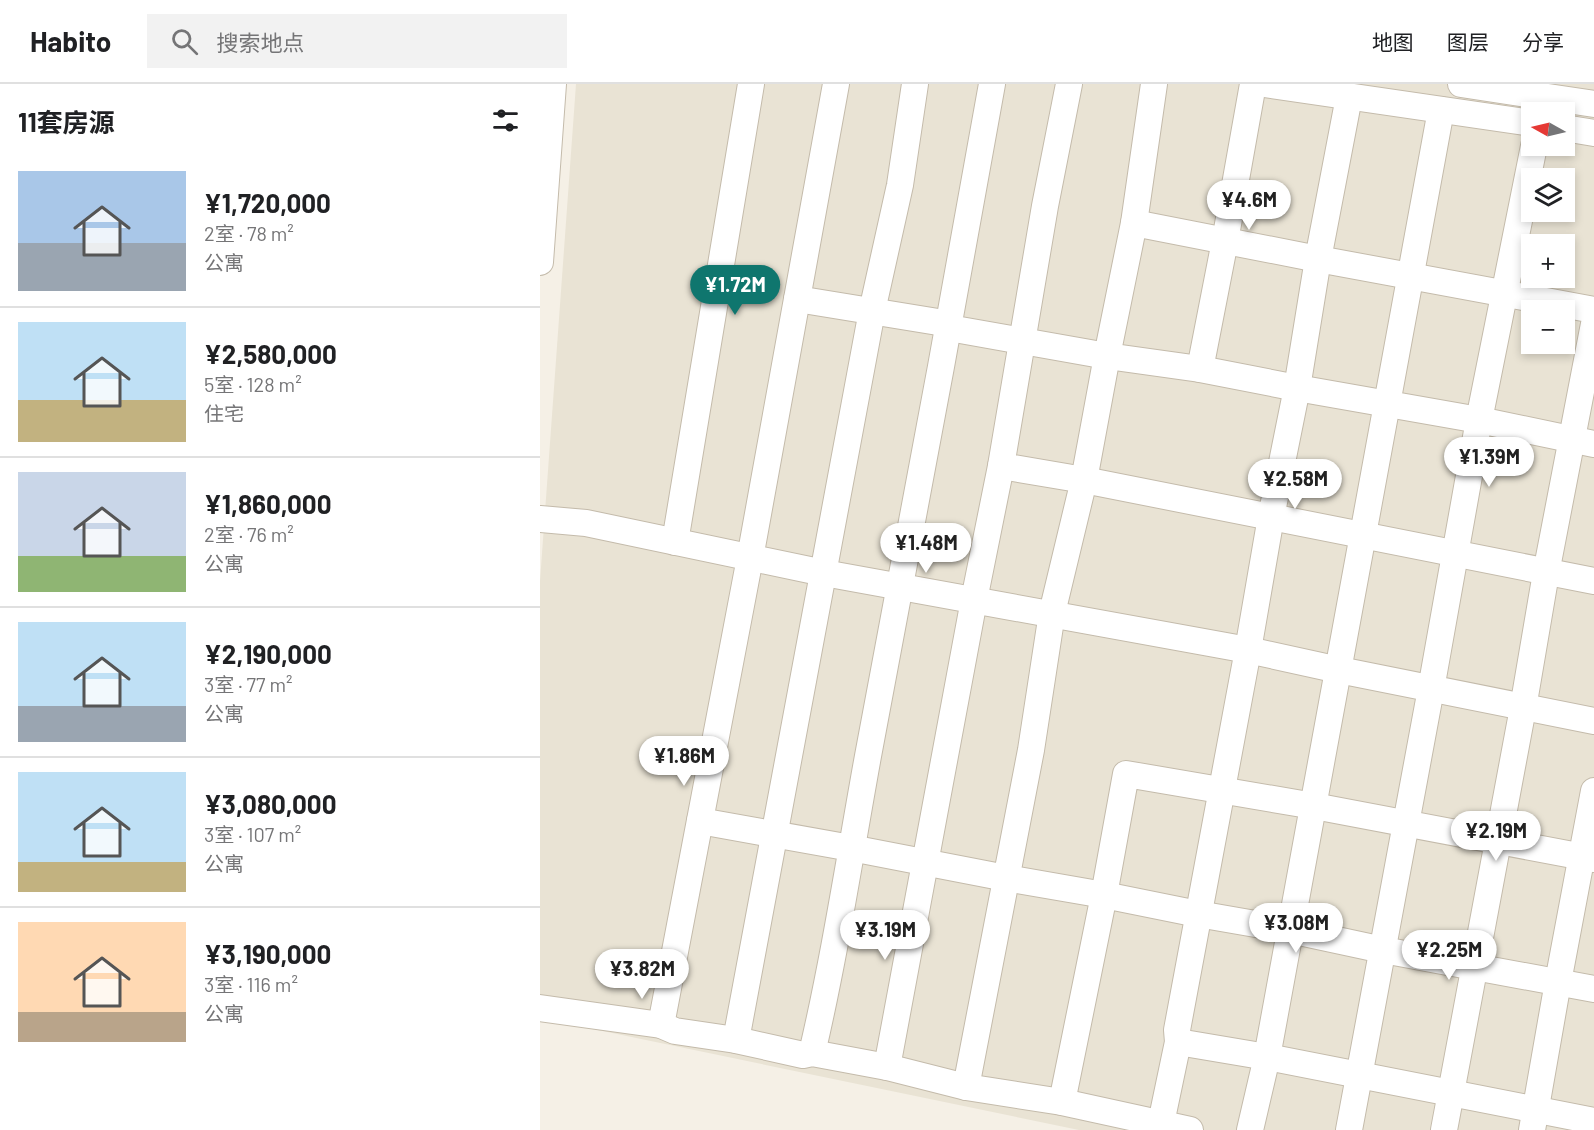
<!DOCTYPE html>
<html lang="zh">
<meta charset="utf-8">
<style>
body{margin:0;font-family:Barlow,"Noto Sans SC",sans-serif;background:#f2f2f2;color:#202124;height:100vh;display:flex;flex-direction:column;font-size:22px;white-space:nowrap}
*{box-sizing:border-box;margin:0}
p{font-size:20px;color:#757577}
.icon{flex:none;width:33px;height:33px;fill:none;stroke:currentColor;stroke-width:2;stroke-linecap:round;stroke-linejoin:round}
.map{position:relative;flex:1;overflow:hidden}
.sheet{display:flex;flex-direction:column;background:#fff;width:540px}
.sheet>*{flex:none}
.needle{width:39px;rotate:278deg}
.fabs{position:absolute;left:981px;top:18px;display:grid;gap:12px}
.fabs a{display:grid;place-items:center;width:54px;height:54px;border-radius:0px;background:#fff;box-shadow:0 3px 9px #0003;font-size:30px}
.price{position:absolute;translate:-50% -51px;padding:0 14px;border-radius:21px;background:#fff;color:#222;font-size:20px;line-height:39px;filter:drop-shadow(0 2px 3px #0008)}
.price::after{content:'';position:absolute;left:50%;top:36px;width:18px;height:14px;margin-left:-9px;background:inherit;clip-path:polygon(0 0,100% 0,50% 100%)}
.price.current{background:#0f766e;color:#fff}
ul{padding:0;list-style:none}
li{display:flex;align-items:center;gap:18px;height:150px;padding:0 18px}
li+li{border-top:2px solid #e0e0e0}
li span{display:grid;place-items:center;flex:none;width:168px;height:120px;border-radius:0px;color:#555}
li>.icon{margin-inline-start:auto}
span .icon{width:72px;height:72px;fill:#fffc;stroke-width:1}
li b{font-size:26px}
h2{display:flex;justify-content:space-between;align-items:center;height:72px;padding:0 18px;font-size:26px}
header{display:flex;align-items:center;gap:36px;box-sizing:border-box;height:84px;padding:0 30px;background:#fff;border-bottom:2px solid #e0e0e0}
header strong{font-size:28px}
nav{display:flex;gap:33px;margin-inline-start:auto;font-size:21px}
.search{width:420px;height:54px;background:#f2f2f2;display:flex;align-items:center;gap:15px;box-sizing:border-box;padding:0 21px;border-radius:0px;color:#757577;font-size:22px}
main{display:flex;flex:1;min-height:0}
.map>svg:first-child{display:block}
.residential{fill:#e9e3d4;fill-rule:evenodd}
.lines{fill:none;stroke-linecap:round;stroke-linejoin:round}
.minor-casing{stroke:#c4bbab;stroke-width:28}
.minor{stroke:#fff;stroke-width:26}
</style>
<header>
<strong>Habito</strong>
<div class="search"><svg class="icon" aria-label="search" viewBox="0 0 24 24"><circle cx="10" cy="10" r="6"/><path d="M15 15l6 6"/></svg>搜索地点</div>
<nav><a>地图</a><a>图层</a><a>分享</a></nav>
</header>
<main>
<section class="sheet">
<h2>11套房源<svg class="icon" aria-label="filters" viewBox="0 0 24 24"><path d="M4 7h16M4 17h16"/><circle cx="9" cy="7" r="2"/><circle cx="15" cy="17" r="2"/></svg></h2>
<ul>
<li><span style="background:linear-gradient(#a9c7e8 60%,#9aa5b1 0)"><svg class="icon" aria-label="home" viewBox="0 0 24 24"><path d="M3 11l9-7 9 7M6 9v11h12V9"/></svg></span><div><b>¥1,720,000</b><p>2室 · 78 m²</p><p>公寓</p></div></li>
<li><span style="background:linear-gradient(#bfe0f5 65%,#c2b280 0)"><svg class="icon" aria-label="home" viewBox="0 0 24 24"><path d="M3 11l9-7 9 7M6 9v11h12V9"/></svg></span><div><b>¥2,580,000</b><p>5室 · 128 m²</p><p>住宅</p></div></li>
<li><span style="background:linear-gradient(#c9d6e8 70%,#8fb573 0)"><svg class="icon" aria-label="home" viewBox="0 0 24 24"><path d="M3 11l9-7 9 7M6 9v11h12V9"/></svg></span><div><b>¥1,860,000</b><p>2室 · 76 m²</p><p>公寓</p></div></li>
<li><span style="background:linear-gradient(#bfe0f5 70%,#9aa5b1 0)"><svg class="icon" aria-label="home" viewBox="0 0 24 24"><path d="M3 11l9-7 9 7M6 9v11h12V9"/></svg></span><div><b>¥2,190,000</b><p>3室 · 77 m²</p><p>公寓</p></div></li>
<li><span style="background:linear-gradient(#bfe0f5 75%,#c2b280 0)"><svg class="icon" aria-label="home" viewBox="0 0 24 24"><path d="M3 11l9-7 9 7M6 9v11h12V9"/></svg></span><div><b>¥3,080,000</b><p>3室 · 107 m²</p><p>公寓</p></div></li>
<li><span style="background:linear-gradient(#ffd9b3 75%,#b9a48a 0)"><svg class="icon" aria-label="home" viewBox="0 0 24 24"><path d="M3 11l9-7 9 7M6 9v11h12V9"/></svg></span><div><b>¥3,190,000</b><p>3室 · 116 m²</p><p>公寓</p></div></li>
</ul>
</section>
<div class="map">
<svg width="1054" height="1046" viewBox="0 0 1054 1046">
<rect width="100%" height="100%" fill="#f5f0e6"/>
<path class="residential" d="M36,0H1054V1046H539L0,934V497ZM992,28H1024V62H992ZM992,94H1024V128H992ZM992,160H1024V194H992ZM992,226H1024V260H992Z"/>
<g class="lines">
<defs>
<g id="minor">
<path d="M724,0L992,39"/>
<path d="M921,0L1054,20"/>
<path d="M1024,44L1054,49"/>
<path d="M594,139L778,175L1054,226"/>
<path d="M0,178L13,0"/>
<path d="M257,215L398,238L409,244L567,272L660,285L757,304L939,336L1054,360"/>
<path d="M660,285L685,157L713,0"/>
<path d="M461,382L544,396L1054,497"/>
<path d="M0,435L46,439L284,489L708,566L799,586L1054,637"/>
<path d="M135,458L211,0"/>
<path d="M160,737L311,764L466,794L564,811L658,830L750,846L843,866L1054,905"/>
<path d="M0,924L121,941L135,947L196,956L263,971L272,969L347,983L426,1003L522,1018L650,1046"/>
<path d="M121,941L210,474L296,0"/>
<path d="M196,956L332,227L360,101L375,0"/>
<path d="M638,958L727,973L1054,1037"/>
<path d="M272,969C295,871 310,771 328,672C371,449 412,224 452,0"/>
<path d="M347,983L434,516L461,382L505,122L529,0"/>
<path d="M426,1003L491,666L512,529L544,396L567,272L594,139L614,0"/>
<path d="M522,1018L564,811L586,690L774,722L1054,775"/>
<path d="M621,1039L638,958L637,946L708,566L731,433L757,304L778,175L809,13"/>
<path d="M710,1046L727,973L901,26"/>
<path d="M809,1046L891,605L939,336L994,62"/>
<path d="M904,1046L983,624L1006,489L1054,240"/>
<path d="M992,1046L1018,898L1054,707"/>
</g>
</defs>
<use href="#minor" class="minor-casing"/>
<use href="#minor" class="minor"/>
</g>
</svg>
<div class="fabs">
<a><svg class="needle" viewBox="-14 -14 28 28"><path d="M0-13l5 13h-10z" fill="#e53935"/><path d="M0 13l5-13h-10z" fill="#757577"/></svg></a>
<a><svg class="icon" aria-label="layers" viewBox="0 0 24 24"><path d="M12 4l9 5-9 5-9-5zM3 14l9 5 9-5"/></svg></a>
<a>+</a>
<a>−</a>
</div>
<b class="price" style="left:709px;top:147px">¥4.6M</b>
<b class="price current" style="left:195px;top:232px">¥1.72M</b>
<b class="price" style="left:949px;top:404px">¥1.39M</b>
<b class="price" style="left:755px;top:426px">¥2.58M</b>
<b class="price" style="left:386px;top:490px">¥1.48M</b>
<b class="price" style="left:144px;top:703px">¥1.86M</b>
<b class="price" style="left:956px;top:778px">¥2.19M</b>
<b class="price" style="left:756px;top:870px">¥3.08M</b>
<b class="price" style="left:345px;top:877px">¥3.19M</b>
<b class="price" style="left:909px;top:897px">¥2.25M</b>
<b class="price" style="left:102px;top:916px">¥3.82M</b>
</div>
</main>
